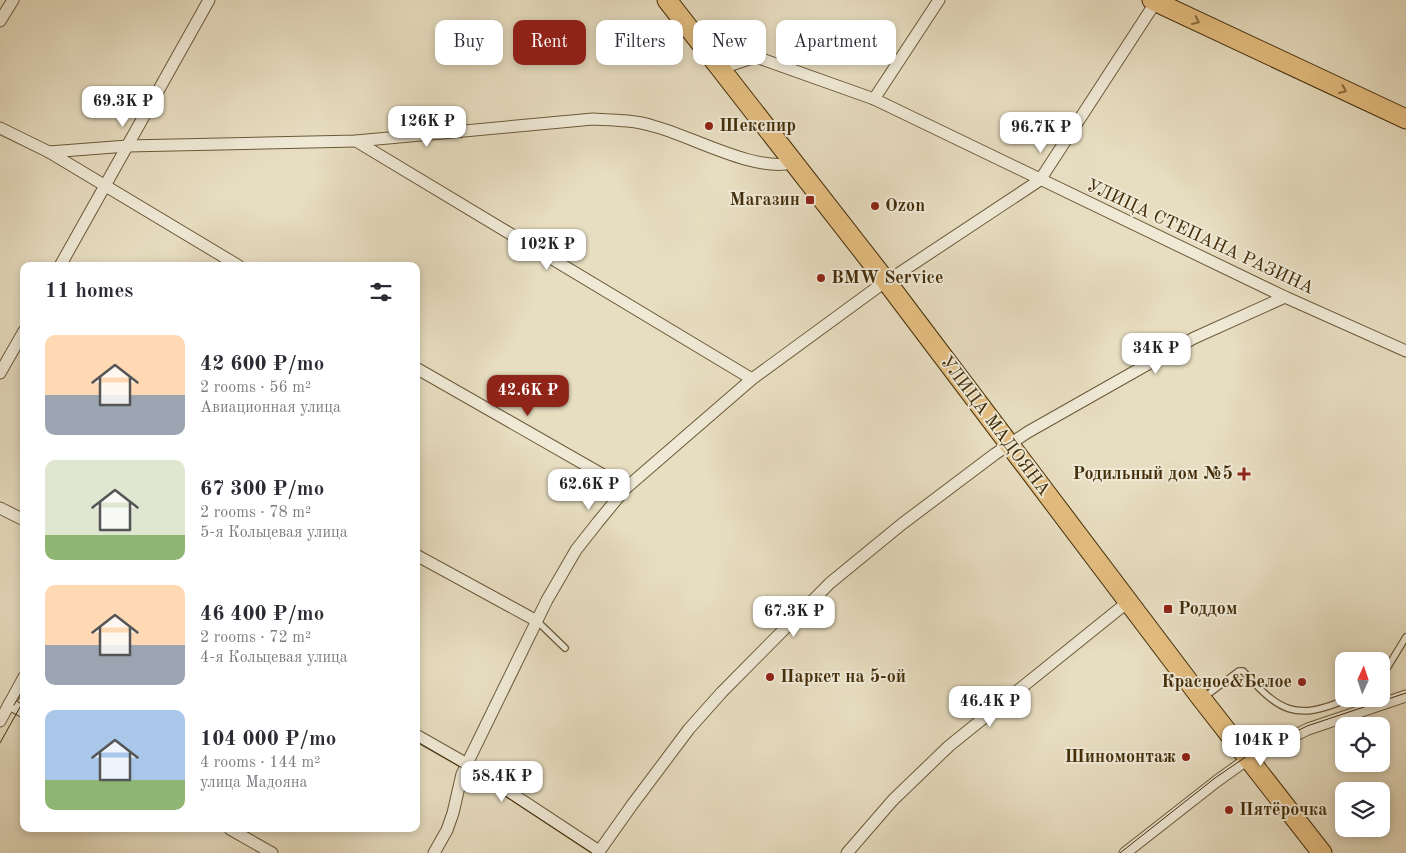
<!DOCTYPE html>
<meta charset="utf-8">
<style>
body{margin:0;font-family:"Old Standard TT",serif;background:#f2f2f3;color:#2b2b33;height:100vh;display:flex;flex-direction:column;font-size:19px;white-space:nowrap}
*{box-sizing:border-box;margin:0}
p{font-size:16px;color:#7c7c81}
.icon{flex:none;width:28px;height:28px;fill:none;stroke:currentColor;stroke-width:2;stroke-linecap:round;stroke-linejoin:round}
.map{position:relative;flex:1;overflow:hidden}
.side{position:absolute;left:20px;top:262px;width:400px;height:570px;display:flex;flex-direction:column;background:#fff;border-radius:10px;box-shadow:0 2px 8px #0003}
.side>*{flex:none}
.banner{position:absolute;left:435px;top:20px;width:475px;height:45px;display:flex;gap:10px}
.needle{width:32px;rotate:3deg}
.controls{position:absolute;left:1335px;top:652px;display:grid;gap:10px}
.controls a{display:grid;place-items:center;width:55px;height:55px;border-radius:10px;background:#fff;box-shadow:0 2px 8px #0003;font-size:25px}
.price{position:absolute;translate:-50% -42px;padding:0 11px;border-radius:10px;background:#fff;color:#222;font-size:16px;line-height:32px;filter:drop-shadow(0 1px 2px #0008)}
.price::after{content:'';position:absolute;left:50%;top:30px;width:15px;height:11px;margin-left:-8px;background:inherit;clip-path:polygon(0 0,100% 0,50% 100%)}
.price.on{background:#8f2418;color:#fff}
ul{padding:0;list-style:none}
li{display:flex;align-items:center;gap:15px;height:125px;padding:0 25px}
li span{display:grid;place-items:center;flex:none;width:140px;height:100px;border-radius:10px;color:#555}
li>.icon{margin-inline-start:auto}
span .icon{width:60px;height:60px;fill:#fffc;stroke-width:1}
li b{font-size:21px}
h2{display:flex;justify-content:space-between;align-items:center;height:60px;padding:0 25px;font-size:21px}
.pill{padding:0 18px;border-radius:10px;background:#fff;box-shadow:0 2px 8px #0003;font-size:18px;line-height:45px}
.pill.on{background:#8f2418;color:#fff}
.map>svg:first-child{display:block}
.lines{fill:none;stroke-linecap:round;stroke-linejoin:round}
.service-casing{stroke:#6c5937;stroke-width:8}
.minor-casing{stroke:#6c5937;stroke-width:13}
.primary-casing{stroke:#432d09;stroke-width:21}
.service{stroke:#efe9d6;stroke-width:5.5}
.minor{stroke:#efe9d6;stroke-width:11}
.primary{stroke:#e4be80;stroke-width:19}
.tram{stroke:#432d09;stroke-width:1}
.oneway{stroke:#8b6e3f}
.poi-dot{fill:#8f2418;stroke:#efe9d6;stroke-width:2}
.labels{text-anchor:middle;dominant-baseline:central;stroke-width:4;stroke-linejoin:round;paint-order:stroke}
.poi-label{font-size:18px;font-weight:bold;fill:#432d09;stroke:#efe9d6;text-anchor:start}
.street-label{font-size:18px;fill:#432d09;stroke:#efe9d6}
</style>
<div class="map">
<svg width="1406" height="853" viewBox="0 0 1406 853">
<rect width="100%" height="100%" fill="#e7ddc0"/>
<filter id="stains"><feTurbulence type="fractalNoise" baseFrequency=".004" numOctaves="4"/><feColorMatrix values="0 0 0 0 .2 0 0 0 0 .09 0 0 0 0 .02 0 0 0 .5 -.17"/></filter>
<radialGradient id="worn" r=".72"><stop offset=".6" stop-color="#630" stop-opacity="0"/><stop offset="1" stop-color="#630" stop-opacity=".3"/></radialGradient>
<g class="lines">
<defs>
<g id="service">
<path d="M537,621L565,648"/>
<path d="M1381,678L1406,637"/>
<path d="M1211,692L1239,671H1243C1279,711 1295,722 1347,699"/>
</g>
<g id="minor">
<path d="M0,21L13,0"/>
<path d="M731,65L749,59L759,58L874,99L1285,297L1406,351"/>
<path d="M874,99L939,0"/>
<path d="M0,128L49,152L239,266"/>
<path d="M356,141L752,379"/>
<path d="M49,152L127,146L356,141L593,119C613,120 634,120 653,126C692,136 753,172 792,163"/>
<path d="M60,266L209,0"/>
<path d="M895,276L1040,180L1157,0"/>
<path d="M416,368L626,488"/>
<path d="M0,373L24,331"/>
<path d="M0,508L24,520"/>
<path d="M416,555L537,621"/>
<path d="M9,704L24,712"/>
<path d="M0,721L24,677"/>
<path d="M416,735L467,764L599,851"/>
<path d="M230,829L272,853"/>
<path d="M434,853L447,830L453,813L462,774L547,600L576,550L598,522L626,488L752,379L886,281"/>
<path d="M598,853L632,805L689,729L722,692L830,583L902,524L995,454L1028,432L1194,338L1285,297"/>
<path d="M847,853L893,800L949,746L1129,601"/>
<path d="M1125,853L1217,781L1249,758L1308,729L1406,696"/>
</g>
<g id="primary">
<path d="M667,0L886,281L1201,698L1322,853"/>
<path d="M1152,0L1406,119"/>
</g>
</defs>
<use href="#service" class="service-casing"/>
<use href="#minor" class="minor-casing"/>
<use href="#primary" class="primary-casing"/>
<use href="#service" class="service"/>
<use href="#minor" class="minor"/>
<use href="#primary" class="primary"/>
<g class="tram">
<path d="M14,705L24,688"/>
<path d="M416,741L464,769L592,853"/>
<path d="M0,743L24,700"/>
<path d="M1120,853L1215,778L1247,756L1307,726L1406,693"/>
</g>
</g>
<defs><path id="oneway-chevron" d="M-2-3.5L2.5 0L-2 3.5" fill="none" stroke-width="1.6" stroke-linecap="round" stroke-linejoin="round" transform="scale(1.25)"/></defs>
<g class="oneway">
<use href="#oneway-chevron" transform="translate(1196 21) rotate(25)"/>
<use href="#oneway-chevron" transform="translate(1343 90) rotate(25)"/>
</g>
<g class="poi-dot">
<circle cx="709" cy="126" r="5"/>
<rect x="805" y="195" width="10" height="10" rx="2.5"/>
<circle cx="875" cy="206" r="5"/>
<circle cx="821" cy="278" r="5"/>
<path d="M1241.5 466.5h5v5h5v5h-5v5h-5v-5h-5v-5h5z"/>
<rect x="1163" y="604" width="10" height="10" rx="2.5"/>
<circle cx="770" cy="677" r="5"/>
<circle cx="1302" cy="682" r="5"/>
<circle cx="1186" cy="757" r="5"/>
<circle cx="1229" cy="810" r="5"/>
</g>
<g class="labels">
<g class="poi-label">
<text x="719" y="126">Шекспир</text>
<text x="800" y="200" text-anchor="end">Магазин</text>
<text x="885" y="206">Ozon</text>
<text x="831" y="278">BMW Service</text>
<text x="1233" y="474" text-anchor="end">Родильный дом №5</text>
<text x="1178" y="609">Роддом</text>
<text x="780" y="677">Паркет на 5-ой</text>
<text x="1292" y="682" text-anchor="end">Красное&amp;Белое</text>
<text x="1176" y="757" text-anchor="end">Шиномонтаж</text>
<text x="1239" y="810">Пятёрочка</text>
</g>
<g class="street-label">
<text transform="translate(1200 237) rotate(25)">УЛИЦА СТЕПАНА РАЗИНА</text>
<text transform="translate(995 426) rotate(53)">УЛИЦА МАДОЯНА</text>
</g>
</g>
<rect width="100%" height="100%" filter="url(#stains)"/>
<rect width="100%" height="100%" fill="url(#worn)"/>
</svg>
<div class="controls">
<a><svg class="needle" viewBox="-14 -14 28 28"><path d="M0-13l5 13h-10z" fill="#e53935"/><path d="M0 13l5-13h-10z" fill="#7c7c81"/></svg></a>
<a><svg class="icon" aria-label="locate" viewBox="0 0 24 24"><circle cx="12" cy="12" r="6"/><path d="M12 2v4M12 18v4M2 12h4M18 12h4"/></svg></a>
<a><svg class="icon" aria-label="layers" viewBox="0 0 24 24"><path d="M12 4l9 5-9 5-9-5zM3 14l9 5 9-5"/></svg></a>
</div>
<b class="price" style="left:123px;top:128px">69.3K ₽</b>
<b class="price" style="left:427px;top:148px">126K ₽</b>
<b class="price" style="left:1041px;top:154px">96.7K ₽</b>
<b class="price" style="left:547px;top:271px">102K ₽</b>
<b class="price" style="left:1156px;top:375px">34K ₽</b>
<b class="price on" style="left:528px;top:417px">42.6K ₽</b>
<b class="price" style="left:589px;top:511px">62.6K ₽</b>
<b class="price" style="left:794px;top:638px">67.3K ₽</b>
<b class="price" style="left:990px;top:728px">46.4K ₽</b>
<b class="price" style="left:1261px;top:767px">104K ₽</b>
<b class="price" style="left:502px;top:803px">58.4K ₽</b>
<div class="banner">
<a class="pill">Buy</a>
<a class="pill on">Rent</a>
<a class="pill">Filters</a>
<a class="pill">New</a>
<a class="pill">Apartment</a>
</div>
<section class="side">
<h2>11 homes<svg class="icon" aria-label="filters" viewBox="0 0 24 24"><path d="M4 7h16M4 17h16"/><circle cx="9" cy="7" r="2"/><circle cx="15" cy="17" r="2"/></svg></h2>
<ul>
<li><span style="background:linear-gradient(#ffd9b3 60%,#9aa5b1 0)"><svg class="icon" aria-label="home" viewBox="0 0 24 24"><path d="M3 11l9-7 9 7M6 9v11h12V9"/></svg></span><div><b>42 600 ₽/mo</b><p>2 rooms · 56 m²</p><p>Авиационная улица</p></div></li>
<li><span style="background:linear-gradient(#dfe7d0 75%,#8fb573 0)"><svg class="icon" aria-label="home" viewBox="0 0 24 24"><path d="M3 11l9-7 9 7M6 9v11h12V9"/></svg></span><div><b>67 300 ₽/mo</b><p>2 rooms · 78 m²</p><p>5-я Кольцевая улица</p></div></li>
<li><span style="background:linear-gradient(#ffd9b3 60%,#9aa5b1 0)"><svg class="icon" aria-label="home" viewBox="0 0 24 24"><path d="M3 11l9-7 9 7M6 9v11h12V9"/></svg></span><div><b>46 400 ₽/mo</b><p>2 rooms · 72 m²</p><p>4-я Кольцевая улица</p></div></li>
<li><span style="background:linear-gradient(#a9c7e8 70%,#8fb573 0)"><svg class="icon" aria-label="home" viewBox="0 0 24 24"><path d="M3 11l9-7 9 7M6 9v11h12V9"/></svg></span><div><b>104 000 ₽/mo</b><p>4 rooms · 144 m²</p><p>улица Мадояна</p></div></li>
</ul>
</section>
</div>
